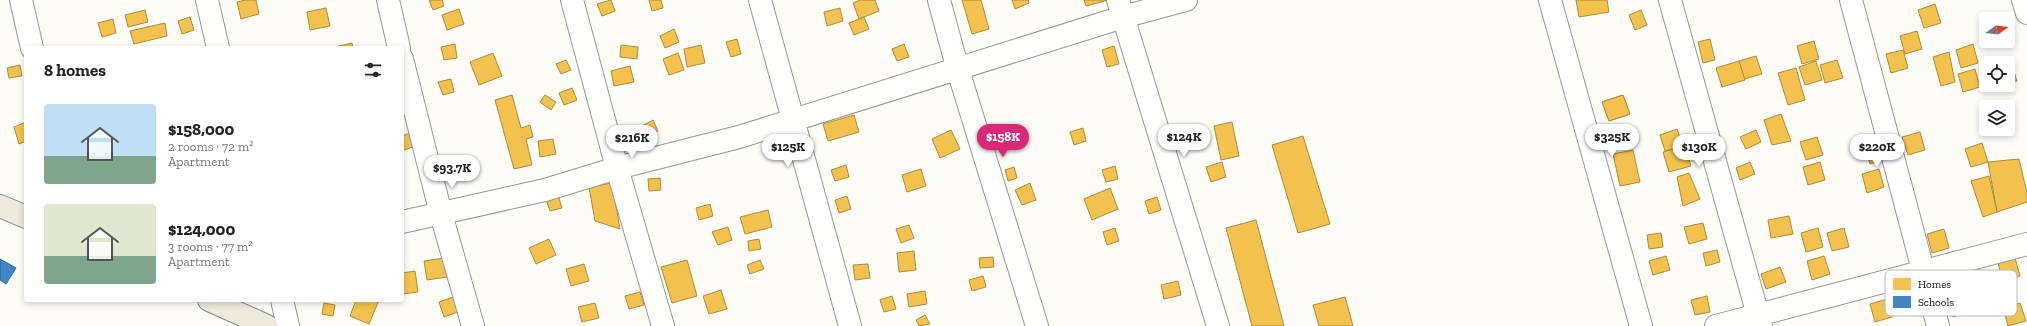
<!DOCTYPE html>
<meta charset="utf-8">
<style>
body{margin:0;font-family:"Zilla Slab",serif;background:#f6f6f6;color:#222;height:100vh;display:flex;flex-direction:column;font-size:15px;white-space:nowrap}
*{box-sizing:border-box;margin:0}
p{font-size:13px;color:#767676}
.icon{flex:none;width:22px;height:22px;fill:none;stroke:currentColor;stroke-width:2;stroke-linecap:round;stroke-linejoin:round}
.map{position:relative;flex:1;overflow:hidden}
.side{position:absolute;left:24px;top:46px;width:380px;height:256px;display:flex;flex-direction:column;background:#fff;border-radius:4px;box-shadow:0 2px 6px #0003}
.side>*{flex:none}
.needle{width:26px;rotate:75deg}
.controls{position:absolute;left:1979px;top:12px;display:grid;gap:8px}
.controls a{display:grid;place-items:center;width:36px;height:36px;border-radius:4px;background:#fff;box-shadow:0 2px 6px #0003;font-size:20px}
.price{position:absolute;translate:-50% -34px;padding:0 9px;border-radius:14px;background:#fff;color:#222;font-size:13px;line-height:26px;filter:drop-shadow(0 1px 2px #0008)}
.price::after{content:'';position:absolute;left:50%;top:24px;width:12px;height:9px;margin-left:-6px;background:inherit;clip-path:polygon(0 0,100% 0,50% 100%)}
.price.current{background:#db2777;color:#fff}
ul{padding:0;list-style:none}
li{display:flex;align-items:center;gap:12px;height:100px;padding:0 20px}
li span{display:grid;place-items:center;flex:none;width:112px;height:80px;border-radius:4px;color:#555}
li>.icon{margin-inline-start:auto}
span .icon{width:48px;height:48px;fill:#fffc;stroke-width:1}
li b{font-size:17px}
h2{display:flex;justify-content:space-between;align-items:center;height:48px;padding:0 20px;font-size:17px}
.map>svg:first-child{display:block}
.homes{fill:#f2c14e;stroke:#ae8c3c}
.schools{fill:#3f88c5;stroke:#31648f}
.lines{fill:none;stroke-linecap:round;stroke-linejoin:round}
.minor-casing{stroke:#979795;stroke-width:24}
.major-casing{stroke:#858482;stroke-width:24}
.minor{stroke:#fffffe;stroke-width:22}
.major{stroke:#ede9dc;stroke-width:22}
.key{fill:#fff;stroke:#b8b8b8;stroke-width:1}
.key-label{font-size:11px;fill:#111}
</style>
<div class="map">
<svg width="2027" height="326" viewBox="0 0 2027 326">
<rect width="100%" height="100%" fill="#fdfcf7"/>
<g class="homes">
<path d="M245,0H256L259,14L241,19L237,2Z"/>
<path d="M429,0H442L444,6L433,10Z"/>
<path d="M611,0L615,11L602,16L597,4Z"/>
<path d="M649,0H661L663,8L652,11Z"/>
<path d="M860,0H875L879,11L859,19L853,3Z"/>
<path d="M962,0H981L989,29L972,34Z"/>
<path d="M1012,0H1028L1029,3L1015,9Z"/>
<path d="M1084,0H1108L1086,6Z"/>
<path d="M1576,0H1607L1609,12L1579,17Z"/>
<path d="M1935,4L1941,23L1924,28L1918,10Z"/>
<path d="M326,8L330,26L310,30L307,12Z"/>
<path d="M840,8L843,21L827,26L824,12Z"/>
<path d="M459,9L464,24L447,30L442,15Z"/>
<path d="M145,10L148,22L128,27L125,15Z"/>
<path d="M1641,10L1647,25L1635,30L1629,15Z"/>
<path d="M190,17L194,30L182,34L178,21Z"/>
<path d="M864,17L869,29L854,35L849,23Z"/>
<path d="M113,19L116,33L102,37L98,23Z"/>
<path d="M165,23L167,36L134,44L130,31Z"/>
<path d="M674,29L679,42L665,48L660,36Z"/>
<path d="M1917,31L1922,49L1905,54L1900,36Z"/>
<path d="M737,39L741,54L731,57L726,42Z"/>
<path d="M1710,39L1715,60L1703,63L1698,42Z"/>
<path d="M1814,41L1819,59L1802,64L1797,46Z"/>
<path d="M352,43L353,48H340L339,46Z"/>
<path d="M455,44L457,58L444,60L441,47Z"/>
<path d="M904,44L909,57L897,61L892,49Z"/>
<path d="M1973,44L1978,63L1961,68L1956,50Z"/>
<path d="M621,45L638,47L637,59L620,57Z"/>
<path d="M701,45L705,63L687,67L684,49Z"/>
<path d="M1114,46L1119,64L1107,67L1102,50Z"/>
<path d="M1903,50L1908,68L1891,73L1886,54Z"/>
<path d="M1949,52L1955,82L1941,86L1933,57Z"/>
<path d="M493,53L502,76L479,85L470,62Z"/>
<path d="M678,53L684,70L669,75L663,59Z"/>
<path d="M1756,56L1762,74L1744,79L1739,61Z"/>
<path d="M566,60L571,70L561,74L556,64Z"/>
<path d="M1837,60L1843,78L1825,83L1820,65Z"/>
<path d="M1739,61L1745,80L1722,87L1716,68Z"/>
<path d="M1816,61L1822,80L1805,85L1799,67Z"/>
<path d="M2011,63L2017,81L2008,84V64Z"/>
<path d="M20,65L22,76L9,78L7,68Z"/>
<path d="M630,66L634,82L614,86L611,71Z"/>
<path d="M1796,68L1805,100L1788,105L1778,73Z"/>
<path d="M1975,69L1980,87L1963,92L1958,74Z"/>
<path d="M451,79L454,92L443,95L438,82Z"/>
<path d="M572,88L577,100L564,105L559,93Z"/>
<path d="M512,95L521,128L530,125L533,137L526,139L532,165L514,169L495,100Z"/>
<path d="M545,95L556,102L551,110L540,102Z"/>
<path d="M1623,95L1630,114L1609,121L1602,102Z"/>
<path d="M1623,95L1630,114L1609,121L1602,102Z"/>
<path d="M1781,114L1791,141L1772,145L1764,120Z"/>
<path d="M854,115L859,132L828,141L823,124Z"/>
<path d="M653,120L658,131L647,136L642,126Z"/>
<path d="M26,122V141L19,144L14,127Z"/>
<path d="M1232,122L1239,156L1221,160L1214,126Z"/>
<path d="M1083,128L1086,141L1074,145L1070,132Z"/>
<path d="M1677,129L1683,146L1665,151L1660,135Z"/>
<path d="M951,130L960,149L940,158L932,139Z"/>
<path d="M1756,130L1761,142L1746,149L1740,137Z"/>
<path d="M1920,132L1925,150L1908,155L1902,137Z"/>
<path d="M410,133L415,146L402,151V136Z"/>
<path d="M1303,136L1330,224L1298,233L1272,145Z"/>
<path d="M1817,137L1823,155L1806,160L1800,142Z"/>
<path d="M553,139L556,154L540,157L538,141Z"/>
<path d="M1882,141L1887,159L1870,164L1865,146Z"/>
<path d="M1982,143L1988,162L1971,167L1965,149Z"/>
<path d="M1685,146L1691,166L1669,172L1663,152Z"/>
<path d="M1633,150L1640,182L1620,186L1613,154Z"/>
<path d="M2019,159L2027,193V202L1997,212L1988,162Z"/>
<path d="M1222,162L1226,177L1211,182L1206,167Z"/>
<path d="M1750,162L1755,174L1740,180L1736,168Z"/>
<path d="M1820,162L1825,180L1808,185L1803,167Z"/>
<path d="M846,165L849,177L835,181L831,170Z"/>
<path d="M1115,166L1118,179L1106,182L1102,170Z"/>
<path d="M1014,167L1017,178L1008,181L1005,170Z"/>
<path d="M921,169L926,186L907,192L902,175Z"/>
<path d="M1879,169L1884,187L1867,193L1862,174Z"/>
<path d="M1689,173L1700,199L1683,206L1677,177Z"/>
<path d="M1989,176L1997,212L1983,217L1971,181Z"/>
<path d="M660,178L661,190L649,191L648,179Z"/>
<path d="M612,183L620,229L595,221L589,187Z"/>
<path d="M1030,183L1036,200L1022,205L1015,190Z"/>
<path d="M1110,188L1118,209L1092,220L1084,199Z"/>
<path d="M558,195L562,208L550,211L546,199Z"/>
<path d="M847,196L851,209L839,213L835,200Z"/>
<path d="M1157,197L1161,210L1149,214L1145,201Z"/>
<path d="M710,204L713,216L699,220L696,208Z"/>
<path d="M768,210L772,227L745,234L740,217Z"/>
<path d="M1789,216L1793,234L1771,238L1768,220Z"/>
<path d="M1256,220L1284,326H1252L1226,228Z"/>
<path d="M1703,223L1707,239L1689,244L1684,227Z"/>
<path d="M909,225L914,238L901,243L896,229Z"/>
<path d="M728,227L732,240L718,245L712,232Z"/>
<path d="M1115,228L1119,241L1107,245L1103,232Z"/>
<path d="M1818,228L1823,247L1806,252L1801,233Z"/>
<path d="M1844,228L1849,247L1832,251L1827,233Z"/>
<path d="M1944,229L1949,248L1932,253L1927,234Z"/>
<path d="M1661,233L1663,247L1649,249L1647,235Z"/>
<path d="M549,239L556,255L536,264L529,248Z"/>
<path d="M759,239L761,249L749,251L748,241Z"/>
<path d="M1717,250L1720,262L1706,266L1703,253Z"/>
<path d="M914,251L916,270L899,272L897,253Z"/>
<path d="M1666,256L1670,270L1653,275L1649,261Z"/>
<path d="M1824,256L1830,274L1812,280L1807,261Z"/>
<path d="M993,257L994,267L980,268L979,258Z"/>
<path d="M444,258L447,277L427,280L424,261Z"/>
<path d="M2015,258L2020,276L2003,282L1998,263Z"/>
<path d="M687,260L697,296L672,303L661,267Z"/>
<path d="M760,260L764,269L750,274L747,265Z"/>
<path d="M584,264L589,281L571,286L566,269Z"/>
<path d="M868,264L870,278L855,280L853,265Z"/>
<path d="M1780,267L1786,282L1766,289L1761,274Z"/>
<path d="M1979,267L1985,285L1967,290L1962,272Z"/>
<path d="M415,271L418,292L402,294V273Z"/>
<path d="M983,276L986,287L972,291L969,280Z"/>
<path d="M1178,281L1181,295L1164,299L1161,285Z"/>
<path d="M721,290L727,309L709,314L703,296Z"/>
<path d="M925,291L927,304L909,307L907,294Z"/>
<path d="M640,292L644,305L629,309L625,296Z"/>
<path d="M1964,294L1969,312L1953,317L1947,299Z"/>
<path d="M456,296L461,311L444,317L439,302Z"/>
<path d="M892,296L896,309L884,312L880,300Z"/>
<path d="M1707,296L1710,312L1695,315L1691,300Z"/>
<path d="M1345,297L1353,326H1319L1313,305Z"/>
<path d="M1887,299L1892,317L1875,322L1870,304Z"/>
<path d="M356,300H379L369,324L350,316Z"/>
<path d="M324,303L335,305L333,316L322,314Z"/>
<path d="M595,303L599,318L582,322L578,307Z"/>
<path d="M2020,303L2026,321L2008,326L2003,308Z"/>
<path d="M925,315L930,324L919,326L916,320Z"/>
</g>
<path class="schools" d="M0,259L16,268L6,284L0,280Z"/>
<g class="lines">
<defs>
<g id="minor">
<path d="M21,0L32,48"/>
<path d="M207,0L218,48"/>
<path d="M388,0L399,48"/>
<path d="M572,0L617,168L663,326"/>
<path d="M760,0L850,326"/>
<path d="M939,0L958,70L1037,326"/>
<path d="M1118,0L1218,326"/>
<path d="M1550,0L1641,326"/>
<path d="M1670,0L1761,326"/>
<path d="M1851,0L1938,326"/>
<path d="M2023,0L2027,13"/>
<path d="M402,59L441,214L473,326"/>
<path d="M402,222L545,190L617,168L739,137L1123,17L1186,0"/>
<path d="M282,300L288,326"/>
<path d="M1716,326L2027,244"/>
</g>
<g id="major">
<path d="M0,206L26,217"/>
<path d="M209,300L267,326"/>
</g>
</defs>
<use href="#minor" class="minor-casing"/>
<use href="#major" class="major-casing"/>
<use href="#minor" class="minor"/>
<use href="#major" class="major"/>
</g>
<rect x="1885" y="270" width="132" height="46" rx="6" class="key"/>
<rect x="1893" y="278" width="18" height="12" fill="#f2c14e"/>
<rect x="1893" y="296" width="18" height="12" fill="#3f88c5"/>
<g class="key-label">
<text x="1918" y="288">Homes</text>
<text x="1918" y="306">Schools</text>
</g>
</svg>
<div class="controls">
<a><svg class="needle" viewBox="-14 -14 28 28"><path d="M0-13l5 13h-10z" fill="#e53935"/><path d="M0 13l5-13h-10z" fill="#767676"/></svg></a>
<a><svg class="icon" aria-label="locate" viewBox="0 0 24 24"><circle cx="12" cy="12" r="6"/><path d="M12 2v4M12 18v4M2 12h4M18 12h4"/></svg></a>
<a><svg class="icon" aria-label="layers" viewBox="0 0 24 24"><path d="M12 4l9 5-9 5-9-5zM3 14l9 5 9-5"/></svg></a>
</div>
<b class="price current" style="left:1003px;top:158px">$158K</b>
<b class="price" style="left:1184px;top:158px">$124K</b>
<b class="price" style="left:1612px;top:158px">$325K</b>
<b class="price" style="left:632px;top:159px">$216K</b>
<b class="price" style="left:788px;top:168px">$125K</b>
<b class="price" style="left:1699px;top:168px">$130K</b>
<b class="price" style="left:1877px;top:168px">$220K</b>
<b class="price" style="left:452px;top:189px">$93.7K</b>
<section class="side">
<h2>8 homes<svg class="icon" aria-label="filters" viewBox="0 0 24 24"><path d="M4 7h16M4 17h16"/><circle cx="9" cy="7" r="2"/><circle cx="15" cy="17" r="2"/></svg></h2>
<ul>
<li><span style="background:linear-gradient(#bfe0f5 65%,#7fa58c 0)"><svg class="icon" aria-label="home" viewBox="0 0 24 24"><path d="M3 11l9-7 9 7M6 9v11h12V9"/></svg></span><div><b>$158,000</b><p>2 rooms · 72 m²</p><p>Apartment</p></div></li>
<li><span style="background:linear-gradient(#dfe7d0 65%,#7fa58c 0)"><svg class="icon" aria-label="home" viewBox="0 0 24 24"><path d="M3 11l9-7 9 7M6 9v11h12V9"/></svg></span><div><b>$124,000</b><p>3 rooms · 77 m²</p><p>Apartment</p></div></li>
</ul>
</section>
</div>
